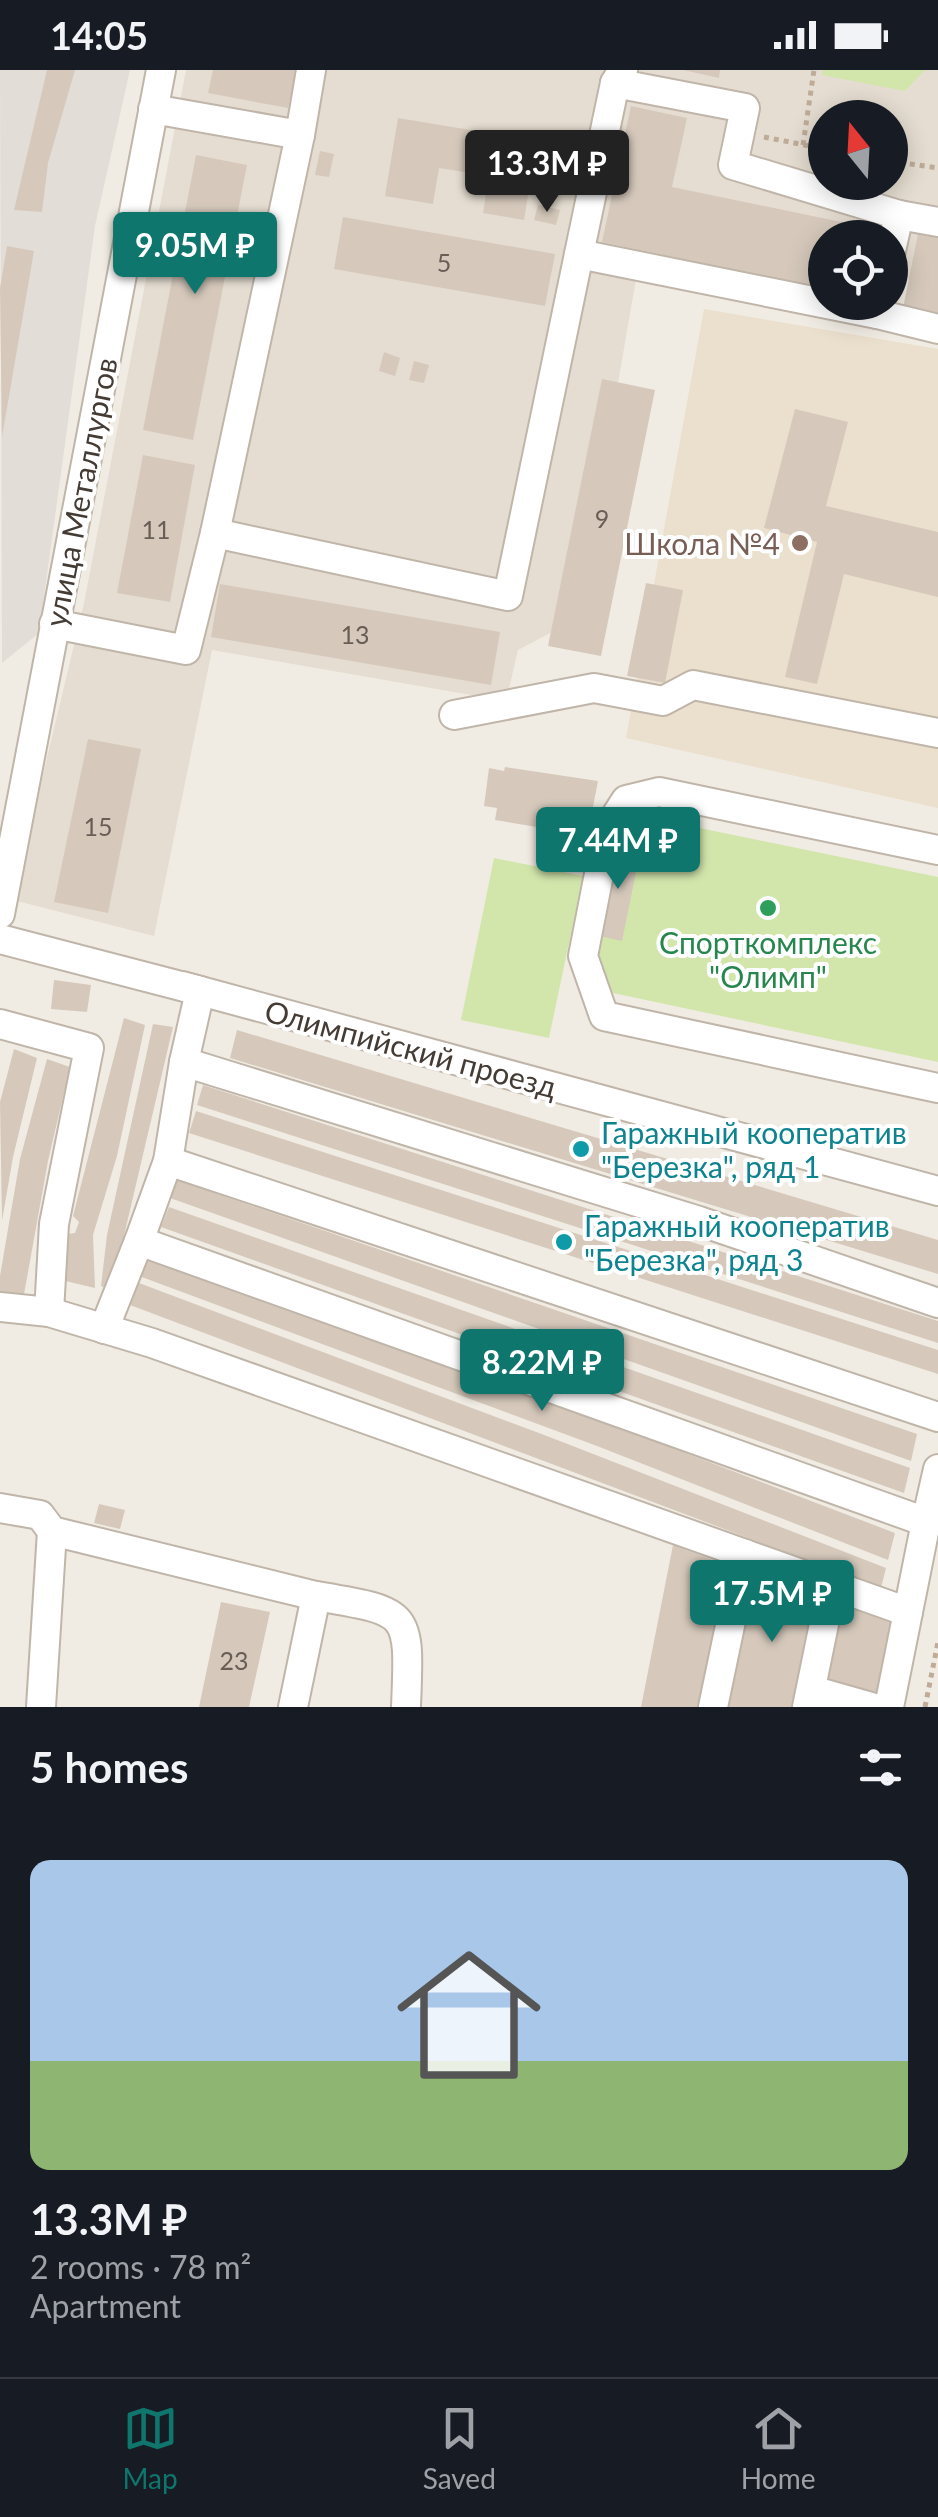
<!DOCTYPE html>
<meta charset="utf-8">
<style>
body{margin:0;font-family:Lato,sans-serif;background:#242831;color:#f1f3f6;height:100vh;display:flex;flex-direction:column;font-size:38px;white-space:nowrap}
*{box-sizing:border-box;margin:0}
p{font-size:32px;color:#9ea1a6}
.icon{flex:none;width:55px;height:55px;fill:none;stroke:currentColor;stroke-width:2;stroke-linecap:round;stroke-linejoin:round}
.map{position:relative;height:1637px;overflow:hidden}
.side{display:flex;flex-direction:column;background:#171b24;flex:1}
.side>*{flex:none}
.needle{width:65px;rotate:342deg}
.buttons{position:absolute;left:808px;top:30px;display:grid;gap:20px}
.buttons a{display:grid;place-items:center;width:100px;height:100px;border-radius:50%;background:#171b24;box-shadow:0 5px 25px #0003;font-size:50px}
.price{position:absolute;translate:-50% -85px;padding:0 22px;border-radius:10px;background:#0f766e;color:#fff;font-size:32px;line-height:65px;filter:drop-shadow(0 2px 5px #0008)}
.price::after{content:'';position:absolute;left:50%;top:60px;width:30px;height:22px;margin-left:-15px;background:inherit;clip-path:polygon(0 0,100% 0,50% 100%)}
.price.selected{background:#222;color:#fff}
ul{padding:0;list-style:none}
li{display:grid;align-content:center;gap:20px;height:530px;padding:0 30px}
li span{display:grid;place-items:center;height:310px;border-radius:20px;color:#555}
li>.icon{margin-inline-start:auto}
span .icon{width:180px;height:180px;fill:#fffc;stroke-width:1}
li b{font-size:42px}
h2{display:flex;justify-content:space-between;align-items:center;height:120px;padding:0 30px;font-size:42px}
.status{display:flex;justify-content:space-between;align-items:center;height:70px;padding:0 50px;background:#171b24;direction:ltr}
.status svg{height:28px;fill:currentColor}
.dock{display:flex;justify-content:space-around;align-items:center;height:140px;border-top:2px solid #363941;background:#171b24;font-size:28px;color:#9ea1a6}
.dock a{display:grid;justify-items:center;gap:5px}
.dock .selected{color:#0f766e}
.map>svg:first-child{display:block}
.residential{fill:#e5ddd1;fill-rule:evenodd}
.industrial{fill:#e3ddd8}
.education{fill:#ebdfcd}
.green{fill:#d2e6ac}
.building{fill:#d6c9bc}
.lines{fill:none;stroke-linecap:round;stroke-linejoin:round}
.minor-casing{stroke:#c0b5a9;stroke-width:32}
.path{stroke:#beac98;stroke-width:5;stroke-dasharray:5 5;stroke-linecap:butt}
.minor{stroke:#fff;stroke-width:28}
.education-dot{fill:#8d6e63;stroke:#fff;stroke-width:4}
.leisure-dot{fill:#2e9e5b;stroke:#fff;stroke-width:4}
.culture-dot{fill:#0f9aa8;stroke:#fff;stroke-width:4}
.labels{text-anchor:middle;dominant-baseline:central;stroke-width:8;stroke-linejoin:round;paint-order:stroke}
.number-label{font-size:25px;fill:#685e56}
.street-label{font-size:30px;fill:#433b34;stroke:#fff}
.education-label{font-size:30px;fill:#785e54;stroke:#fff;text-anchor:end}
.leisure-label{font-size:30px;fill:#27864d;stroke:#fff}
.culture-label{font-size:30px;fill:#0d838f;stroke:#fff;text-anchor:start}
</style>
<div class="status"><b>14:05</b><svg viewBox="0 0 49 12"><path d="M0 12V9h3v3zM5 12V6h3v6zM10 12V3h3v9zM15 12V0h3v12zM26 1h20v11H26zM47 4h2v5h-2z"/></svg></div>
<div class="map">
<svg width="938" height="1637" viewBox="0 0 938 1637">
<rect width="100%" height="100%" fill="#f1ece3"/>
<path class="residential" d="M186,0H938V217L890,205V168H825L647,146L577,549L518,580L508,623L471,625L212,580L154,866L13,830L84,533ZM825,48H890V112H825Z"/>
<path class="industrial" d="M0,0H130L95,156L39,563L2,593Z"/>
<path class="education" d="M704,239L938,279V738L626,668Z"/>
<g class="green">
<path d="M823,0H925L905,21L822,5Z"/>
<path d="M651,748L938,807V992L613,923L591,870L612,771Z"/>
<path d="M494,788L583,806L549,968L461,950Z"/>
</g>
<g class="building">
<path d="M47,0H75L48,93L42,142L14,140Z"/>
<path d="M213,0H296L288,38L208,23Z"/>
<path d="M683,0H720L719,8Z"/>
<path d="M631,36L687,48L672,117L875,159L873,168H825V219L602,172Z"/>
<path d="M398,48L537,71L524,150L483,143L489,106L439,98L433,134L385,126Z"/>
<path d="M320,81L334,84L329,107L315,105Z"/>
<path d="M196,85L247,95L193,370L143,360Z"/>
<path d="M538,135L560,140L556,155L534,150Z"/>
<path d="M343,147L555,184L545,236L334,199Z"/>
<path d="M918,164L938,168V250L902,243Z"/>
<path d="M7,176L34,181L2,367L0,218Z"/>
<path d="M384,282L400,288L395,306L379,301Z"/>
<path d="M414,291L429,295L424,313L409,310Z"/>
<path d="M602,309L655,320L601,586L548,576Z"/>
<path d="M795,339L848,352L826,436L938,462V527L844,504L817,614L785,607L817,472L764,458Z"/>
<path d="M143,385L195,395L170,532L117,523Z"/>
<path d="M646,513L683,520L665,613L627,606Z"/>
<path d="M220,514L500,562L491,615L211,567Z"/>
<path d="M88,669L141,679L108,843L54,832Z"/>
<path d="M505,697L598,711L585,778L553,773L555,760L495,750L497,738L484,736L489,698L504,701Z"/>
<path d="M613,772L641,778L622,871L594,865Z"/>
<path d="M54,910L91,915L87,942L51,939Z"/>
<path d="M124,948L145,955L117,1086L93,1165L95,1218L57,1209L68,1164L75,1163L79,1152L73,1146Z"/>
<path d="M153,954L173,957L111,1221L101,1216L107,1165Z"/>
<path d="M237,960L938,1170V1204L230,988Z"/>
<path d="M14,979L37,988L13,1087L2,1151L0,1032Z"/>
<path d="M47,989L70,997L48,1091L23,1230L0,1229V1206L20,1089Z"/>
<path d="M203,1015L938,1251V1273L197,1035Z"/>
<path d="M196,1041L938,1280V1304L189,1063Z"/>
<path d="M174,1109L917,1364L911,1391L170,1128Z"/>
<path d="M169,1137L910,1398L904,1423L161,1157Z"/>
<path d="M144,1188L612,1355L895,1463L888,1490L597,1376L139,1206Z"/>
<path d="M139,1213L547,1366L886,1498L881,1518L130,1235Z"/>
<path d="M99,1434L125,1440L120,1459L94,1453Z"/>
<path d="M673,1475L729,1496L700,1637H641Z"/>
<path d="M755,1501L815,1525L794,1637H728Z"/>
<path d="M221,1532L270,1542L249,1637H199Z"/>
<path d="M842,1533L895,1549L878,1627L826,1608Z"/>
</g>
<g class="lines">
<defs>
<g id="minor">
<path d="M623,0L615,13L745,38L733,95L899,145L890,185"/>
<path d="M615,13L579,184L877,244"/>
<path d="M153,39L300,65"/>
<path d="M899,145L938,152"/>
<path d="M879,232L877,244L938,259"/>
<path d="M215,463L508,526L579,184"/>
<path d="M54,554L186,580L215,463L300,65L311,0"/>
<path d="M454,645L594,618L663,631L693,615L938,663"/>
<path d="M938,780L659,722L626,730L608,758L583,886L604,946L938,1018"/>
<path d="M0,844L161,0"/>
<path d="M0,869L200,921L184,992L168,1091L938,1347"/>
<path d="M182,916L938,1121"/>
<path d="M0,954L89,978L54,1154L49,1242"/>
<path d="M184,992L699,1151L938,1233"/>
<path d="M139,1171L168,1091"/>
<path d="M0,1237L49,1242L152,1273L908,1542L889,1637"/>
<path d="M104,1259L139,1171L926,1452L908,1542"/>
<path d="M0,1438L40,1445L52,1461L316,1526L293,1637"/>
<path d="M926,1452L938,1399"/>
<path d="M316,1526C411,1542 410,1540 406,1637"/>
<path d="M811,1620L871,1637"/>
<path d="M41,1637L52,1461"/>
<path d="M713,1637L745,1484"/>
<path d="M807,1637L832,1515"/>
</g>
</defs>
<use href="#minor" class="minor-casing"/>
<g class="path">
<path d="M764,67L825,79"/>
<path d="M803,75L814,0"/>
<path d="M890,91L938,98"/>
<path d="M925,1637L938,1572"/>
</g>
<use href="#minor" class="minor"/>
</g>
<circle class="education-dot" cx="800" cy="473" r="10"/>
<circle class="leisure-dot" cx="768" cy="838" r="10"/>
<g class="culture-dot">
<circle cx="581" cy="1079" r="10"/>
<circle cx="564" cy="1172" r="10"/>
</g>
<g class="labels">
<g class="number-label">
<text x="444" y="192">5</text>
<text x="602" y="448">9</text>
<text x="156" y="459">11</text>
<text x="355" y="564">13</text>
<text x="98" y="756">15</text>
<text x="234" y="1590">23</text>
</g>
<g class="street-label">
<text transform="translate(80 422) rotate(-79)">улица Металлургов</text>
<text transform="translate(411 978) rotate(15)">Олимпийский проезд</text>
</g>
<g class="education-label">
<text x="780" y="473">Школа №4</text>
</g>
<g class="leisure-label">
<text x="768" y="872">Спорткомплекс<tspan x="768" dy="34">"Олимп"</tspan></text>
</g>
<g class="culture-label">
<text x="601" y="1062">Гаражный кооператив<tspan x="601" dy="34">"Березка", ряд 1</tspan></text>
<text x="584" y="1155">Гаражный кооператив<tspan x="584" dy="34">"Березка", ряд 3</tspan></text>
</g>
</g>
</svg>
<div class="buttons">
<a><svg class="needle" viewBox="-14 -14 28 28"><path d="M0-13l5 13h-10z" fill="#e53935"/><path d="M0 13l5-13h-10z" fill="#9ea1a6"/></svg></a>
<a><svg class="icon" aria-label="locate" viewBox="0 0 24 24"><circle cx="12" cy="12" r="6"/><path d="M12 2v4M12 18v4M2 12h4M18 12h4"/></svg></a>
</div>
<b class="price selected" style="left:547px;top:145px">13.3M ₽</b>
<b class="price" style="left:195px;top:227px">9.05M ₽</b>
<b class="price" style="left:618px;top:822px">7.44M ₽</b>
<b class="price" style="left:542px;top:1344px">8.22M ₽</b>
<b class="price" style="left:772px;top:1575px">17.5M ₽</b>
</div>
<section class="side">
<h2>5 homes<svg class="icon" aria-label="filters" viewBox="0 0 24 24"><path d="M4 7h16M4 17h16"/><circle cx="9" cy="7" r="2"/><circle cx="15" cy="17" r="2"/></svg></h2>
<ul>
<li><span style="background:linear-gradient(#a9c7e8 65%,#8fb573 0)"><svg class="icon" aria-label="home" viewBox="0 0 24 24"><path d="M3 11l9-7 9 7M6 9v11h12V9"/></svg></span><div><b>13.3M ₽</b><p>2 rooms · 78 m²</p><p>Apartment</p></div></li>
</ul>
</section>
<nav class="dock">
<a class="selected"><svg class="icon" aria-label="map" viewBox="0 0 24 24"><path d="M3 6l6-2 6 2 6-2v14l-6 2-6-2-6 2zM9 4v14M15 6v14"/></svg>Map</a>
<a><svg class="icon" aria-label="saved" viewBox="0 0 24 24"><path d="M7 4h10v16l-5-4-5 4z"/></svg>Saved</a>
<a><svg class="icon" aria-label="home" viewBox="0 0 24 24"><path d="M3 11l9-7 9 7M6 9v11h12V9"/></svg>Home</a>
</nav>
